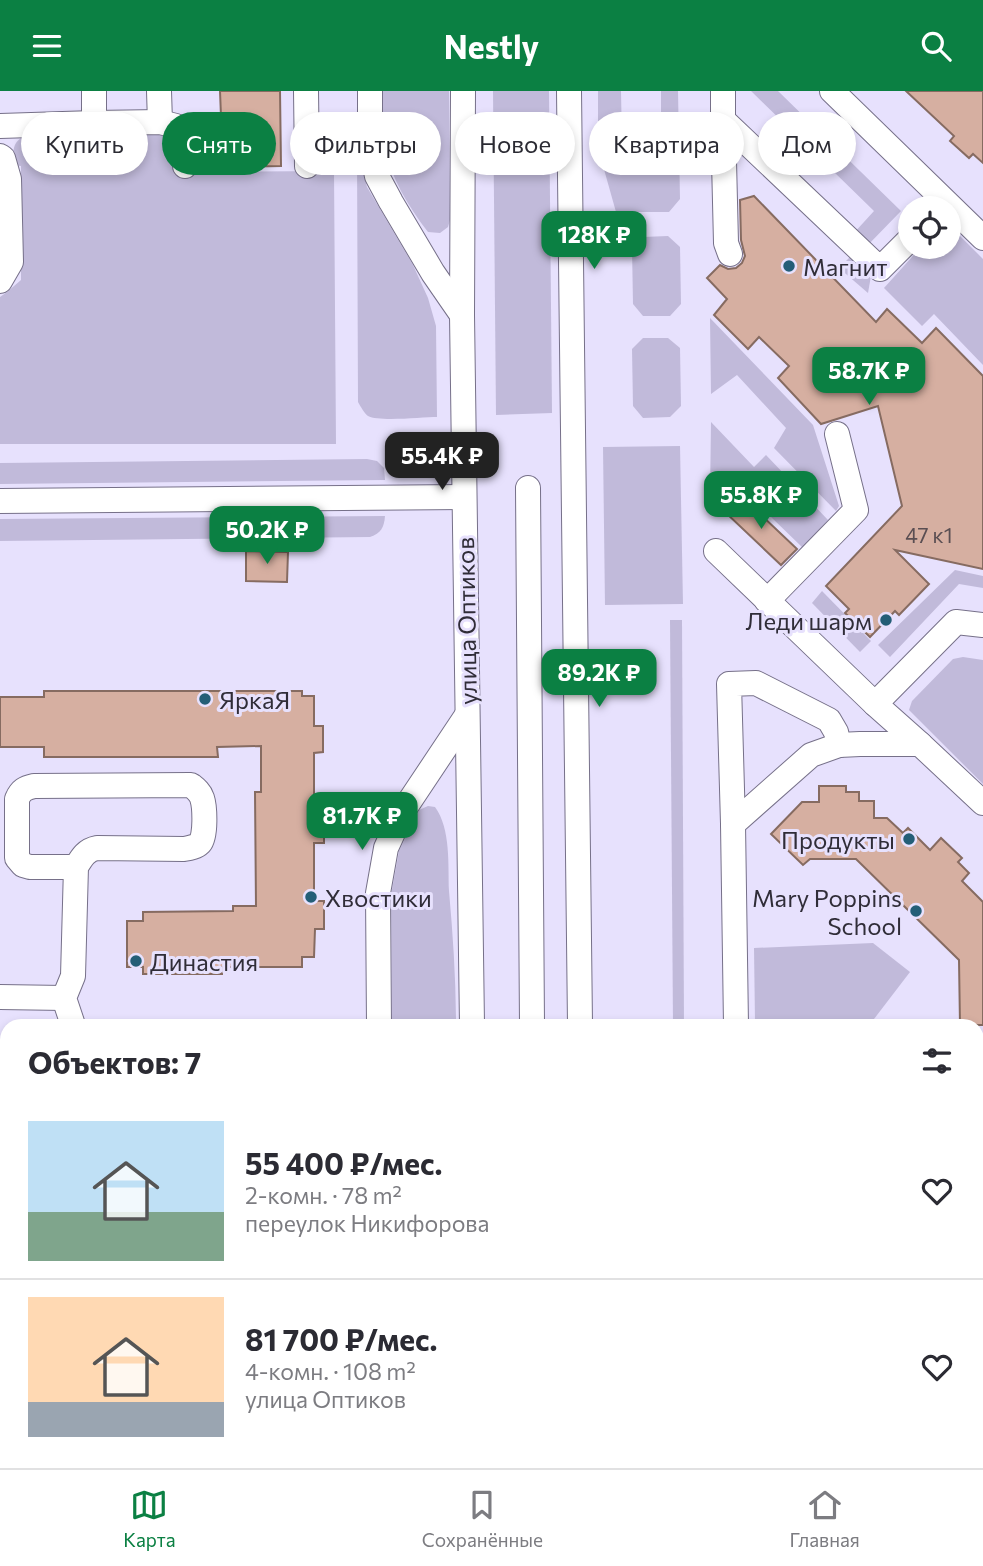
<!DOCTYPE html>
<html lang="ru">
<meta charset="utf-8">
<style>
body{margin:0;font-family:Commissioner,sans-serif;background:#f7f7f7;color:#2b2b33;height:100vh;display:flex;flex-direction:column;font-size:26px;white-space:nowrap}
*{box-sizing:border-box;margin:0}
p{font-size:23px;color:#7c7c81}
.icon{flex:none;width:38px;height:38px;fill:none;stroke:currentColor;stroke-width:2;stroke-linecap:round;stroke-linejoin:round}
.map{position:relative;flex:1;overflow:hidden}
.details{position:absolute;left:0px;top:928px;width:984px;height:450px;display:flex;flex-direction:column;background:#fff;border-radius:21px 21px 0 0;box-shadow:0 4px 10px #0003}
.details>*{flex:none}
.top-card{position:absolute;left:21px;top:21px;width:942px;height:63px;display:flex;gap:14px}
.controls{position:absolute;left:898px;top:105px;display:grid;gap:14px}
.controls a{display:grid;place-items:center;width:63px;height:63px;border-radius:50%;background:#fff;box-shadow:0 4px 10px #0003;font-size:35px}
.price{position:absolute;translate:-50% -60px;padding:0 16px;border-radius:14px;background:#0b8043;color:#fff;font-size:23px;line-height:46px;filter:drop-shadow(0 2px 4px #0008)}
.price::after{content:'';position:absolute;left:50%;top:42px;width:21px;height:16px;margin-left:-10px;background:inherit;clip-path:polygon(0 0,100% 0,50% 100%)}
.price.on{background:#222;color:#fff}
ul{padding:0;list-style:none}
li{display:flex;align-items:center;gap:21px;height:175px;padding:0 28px}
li+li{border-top:2px solid #e1e1e2}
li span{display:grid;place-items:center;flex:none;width:196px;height:140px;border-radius:0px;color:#555}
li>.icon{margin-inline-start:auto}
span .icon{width:84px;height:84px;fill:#fffc;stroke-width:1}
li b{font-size:30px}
h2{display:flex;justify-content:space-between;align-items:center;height:84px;padding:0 28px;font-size:30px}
.pill{padding:0 24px;border-radius:32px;background:#fff;box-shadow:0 4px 10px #0003;font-size:24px;line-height:63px}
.pill.on{background:#0b8043;color:#fff}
header{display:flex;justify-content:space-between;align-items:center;height:91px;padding:0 28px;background:#0b8043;color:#fff;font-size:32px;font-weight:700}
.menu{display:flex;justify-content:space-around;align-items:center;height:98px;border-top:2px solid #e1e1e2;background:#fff;font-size:19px;color:#7c7c81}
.menu a{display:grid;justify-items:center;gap:4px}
.menu .on{color:#0b8043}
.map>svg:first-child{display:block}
.green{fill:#c1bada}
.building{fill:#d6afa1;stroke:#866b61;stroke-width:2}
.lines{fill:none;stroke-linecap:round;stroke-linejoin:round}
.minor-casing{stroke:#767089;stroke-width:26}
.minor{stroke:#fff;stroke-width:24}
.poi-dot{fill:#245e77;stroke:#e7e1fd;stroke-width:2.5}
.labels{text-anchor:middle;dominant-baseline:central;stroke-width:6;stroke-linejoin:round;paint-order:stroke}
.number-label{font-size:21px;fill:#5a4e52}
.poi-label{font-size:24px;fill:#302d38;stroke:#e7e1fd;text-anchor:start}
.street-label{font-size:24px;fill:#302d38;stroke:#e7e1fd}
</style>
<header><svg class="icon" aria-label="menu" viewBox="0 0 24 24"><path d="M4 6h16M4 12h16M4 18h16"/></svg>Nestly<svg class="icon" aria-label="search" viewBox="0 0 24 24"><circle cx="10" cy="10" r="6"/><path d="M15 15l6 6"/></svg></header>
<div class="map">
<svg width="983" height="1377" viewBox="0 0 983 1377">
<rect width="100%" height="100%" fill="#e7e1fd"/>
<g class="green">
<path d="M383,0H449L450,129L448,136L440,142L428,141C408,115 391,87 384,54C381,38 383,17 383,0Z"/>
<path d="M493,0H549L552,322L496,324Z"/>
<path d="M598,0H621L622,51L661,50V0H678L680,108L669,121H616L598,57Z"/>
<path d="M751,0H778L901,120L866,156L853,143L874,120Z"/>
<path d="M33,41L163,43C176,52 173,66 174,81L334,80L336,353H0V206L7,201L21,189V75L13,74C13,54 13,49 33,41Z"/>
<path d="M357,60L367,96L413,174L428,207L436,235L437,326C423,326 379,331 368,325C364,322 361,316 358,311Z"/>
<path d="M949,134L983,168V274L934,223L922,235L884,197L921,156H948Z"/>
<path d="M668,145L680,156L681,213L670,225H643L633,213L632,157L643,146Z"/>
<path d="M854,162L872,179L868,202L839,177Z"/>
<path d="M710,227L813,334L839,415L836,420L774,357L786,337L737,284L711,303Z"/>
<path d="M643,247H668L680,257L681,315L670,326L643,327L633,315L632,258Z"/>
<path d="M711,331L754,376L766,364L828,429L803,457L743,399L722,418L710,405Z"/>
<path d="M680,355L683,513L605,514L603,356Z"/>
<path d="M367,368L377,370L384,377L385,389L0,393V372Z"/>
<path d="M385,425C384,437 381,442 370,446L0,450V428Z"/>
<path d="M955,479L983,485V497L959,493L890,566L878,554Z"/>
<path d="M822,500L871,550L860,561L812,512Z"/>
<path d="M670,529H682L684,934H673Z"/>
<path d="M963,566L983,569V693L909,619L912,610L953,568Z"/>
<path d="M428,715L435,716C451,738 448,774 449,800C453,845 456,889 456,934H392L391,804L399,760L419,719Z"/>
<path d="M873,852L910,881L874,928L755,930L754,857Z"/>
<rect x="396" y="1370" width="64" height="7"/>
</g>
<g class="building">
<path d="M220,0H280L281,75L223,76Z"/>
<path d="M906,0H983V72L973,63L969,67L950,50L954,45Z"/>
<path d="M754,105L876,231L887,218L922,252L936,237L983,285V478L895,459L929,493L899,524L895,520L870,546L845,522L849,518L826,495L902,415L878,315L821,333L778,287L789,275L759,246L748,258L714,224L727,208L707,187L720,174L728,178L736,177L742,172L745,165L741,149L740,109Z"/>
<path d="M741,405L797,458L781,474L726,422Z"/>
<path d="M246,460L288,461L287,491L246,490Z"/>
<path d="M44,600H302V605H314V635H323V661L314,662V725H324V752H314V810H324V838H315L314,866H302V876H222V883H143V876H127V830H143V821L233,820V815H256L255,701H261V655L217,656L218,666H44V656H0V606H44Z"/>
<path d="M819,695H846V701H859V710H874V727H887L903,742L908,737L930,759L941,747L962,767L958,771L969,782L962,790L983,811V934H960L959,869L856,768H810L803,774L771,743L802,711H819Z"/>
</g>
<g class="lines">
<defs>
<g id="minor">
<path d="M94,0V32L160,31L176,35L185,47V75"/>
<path d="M159,0L160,31"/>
<path d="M306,0L307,75"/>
<path d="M370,0V52L377,85L391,111L433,182L462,224"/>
<path d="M463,0L462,224L472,934"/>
<path d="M569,0L580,934"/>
<path d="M723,0V29L880,178L910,148"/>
<path d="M832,0L983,147"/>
<path d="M723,29L726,152L730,163"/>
<path d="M0,35L94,32"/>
<path d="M0,65L3,67L9,88L11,171L0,190"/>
<path d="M528,397L532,934"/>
<path d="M0,410L464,406"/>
<path d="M716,460L875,613L920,653"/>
<path d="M767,510L856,419L837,343"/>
<path d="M875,613L956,531L983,534"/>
<path d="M733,733L729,593L756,592L829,629L836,641L839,654"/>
<path d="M0,906L64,907"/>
<path d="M73,934L64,907L73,885L76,776C82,766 86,759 97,757L184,758C190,757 196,756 200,752C206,745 205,716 202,707C200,701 196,698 191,694L34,695C25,697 21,699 17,708V767L23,774L30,776H76"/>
<path d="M379,934L378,802L386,757L403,720L467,624"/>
<path d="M736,934L733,733L811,664L839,654L860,653H920L983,712"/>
<path d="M976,1066L983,1059"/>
<path d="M59,1370V1377"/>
<path d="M382,1370V1377"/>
<path d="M478,1370V1377"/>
<path d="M535,1370V1377"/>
<path d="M584,1370V1377"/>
<path d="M724,1370V1377"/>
<path d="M868,1370V1377"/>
<path d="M125,1377V1370"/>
</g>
</defs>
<use href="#minor" class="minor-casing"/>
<use href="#minor" class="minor"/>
</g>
<g class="poi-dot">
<circle cx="789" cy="175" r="7"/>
<circle cx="886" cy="529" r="7"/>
<circle cx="205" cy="608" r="7"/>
<circle cx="909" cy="748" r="7"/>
<circle cx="311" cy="806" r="7"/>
<circle cx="916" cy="820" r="7"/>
<circle cx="136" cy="870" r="7"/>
</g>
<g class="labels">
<g class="number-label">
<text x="929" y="443">47 к1</text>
</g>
<g class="poi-label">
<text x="803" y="175">Магнит</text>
<text x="872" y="529" text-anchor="end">Леди шарм</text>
<text x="219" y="608">ЯркаЯ</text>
<text x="895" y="748" text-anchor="end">Продукты</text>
<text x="325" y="806">Хвостики</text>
<text x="902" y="806" text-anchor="end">Mary Poppins<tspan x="902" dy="28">School</tspan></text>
<text x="150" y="870">Династия</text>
</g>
<g class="street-label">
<text transform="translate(466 530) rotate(-91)">улица Оптиков</text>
</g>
</g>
</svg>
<div class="controls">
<a><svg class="icon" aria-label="locate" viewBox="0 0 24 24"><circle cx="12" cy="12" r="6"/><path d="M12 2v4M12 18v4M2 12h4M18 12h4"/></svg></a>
</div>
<b class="price" style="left:594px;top:180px">128K ₽</b>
<b class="price" style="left:869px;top:316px">58.7K ₽</b>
<b class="price on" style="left:442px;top:401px">55.4K ₽</b>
<b class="price" style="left:761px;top:440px">55.8K ₽</b>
<b class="price" style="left:267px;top:475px">50.2K ₽</b>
<b class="price" style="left:599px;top:618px">89.2K ₽</b>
<b class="price" style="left:362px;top:761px">81.7K ₽</b>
<div class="top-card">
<a class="pill">Купить</a>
<a class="pill on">Снять</a>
<a class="pill">Фильтры</a>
<a class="pill">Новое</a>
<a class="pill">Квартира</a>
<a class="pill">Дом</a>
</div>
<section class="details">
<h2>Объектов: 7<svg class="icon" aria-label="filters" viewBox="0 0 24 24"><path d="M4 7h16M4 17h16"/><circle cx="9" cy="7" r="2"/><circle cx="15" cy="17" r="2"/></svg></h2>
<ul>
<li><span style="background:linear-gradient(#bfe0f5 65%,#7fa58c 0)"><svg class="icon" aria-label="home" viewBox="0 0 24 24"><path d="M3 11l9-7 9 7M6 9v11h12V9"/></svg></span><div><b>55 400 ₽/мес.</b><p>2-комн. · 78 m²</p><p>переулок Никифорова</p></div><svg class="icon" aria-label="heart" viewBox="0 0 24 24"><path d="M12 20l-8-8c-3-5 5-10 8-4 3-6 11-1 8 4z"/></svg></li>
<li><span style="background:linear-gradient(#ffd9b3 75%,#9aa5b1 0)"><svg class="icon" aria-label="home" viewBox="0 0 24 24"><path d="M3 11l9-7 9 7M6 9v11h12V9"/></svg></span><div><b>81 700 ₽/мес.</b><p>4-комн. · 108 m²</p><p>улица Оптиков</p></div><svg class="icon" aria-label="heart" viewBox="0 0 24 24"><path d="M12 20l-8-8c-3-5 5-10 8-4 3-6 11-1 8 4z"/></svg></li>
</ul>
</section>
</div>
<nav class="menu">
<a class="on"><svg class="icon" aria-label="map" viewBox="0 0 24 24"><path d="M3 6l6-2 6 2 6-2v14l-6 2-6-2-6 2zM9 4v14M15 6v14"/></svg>Карта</a>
<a><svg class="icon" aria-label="saved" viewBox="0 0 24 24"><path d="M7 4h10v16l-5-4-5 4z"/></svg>Сохранённые</a>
<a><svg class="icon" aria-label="home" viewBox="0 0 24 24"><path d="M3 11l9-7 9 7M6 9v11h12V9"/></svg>Главная</a>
</nav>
